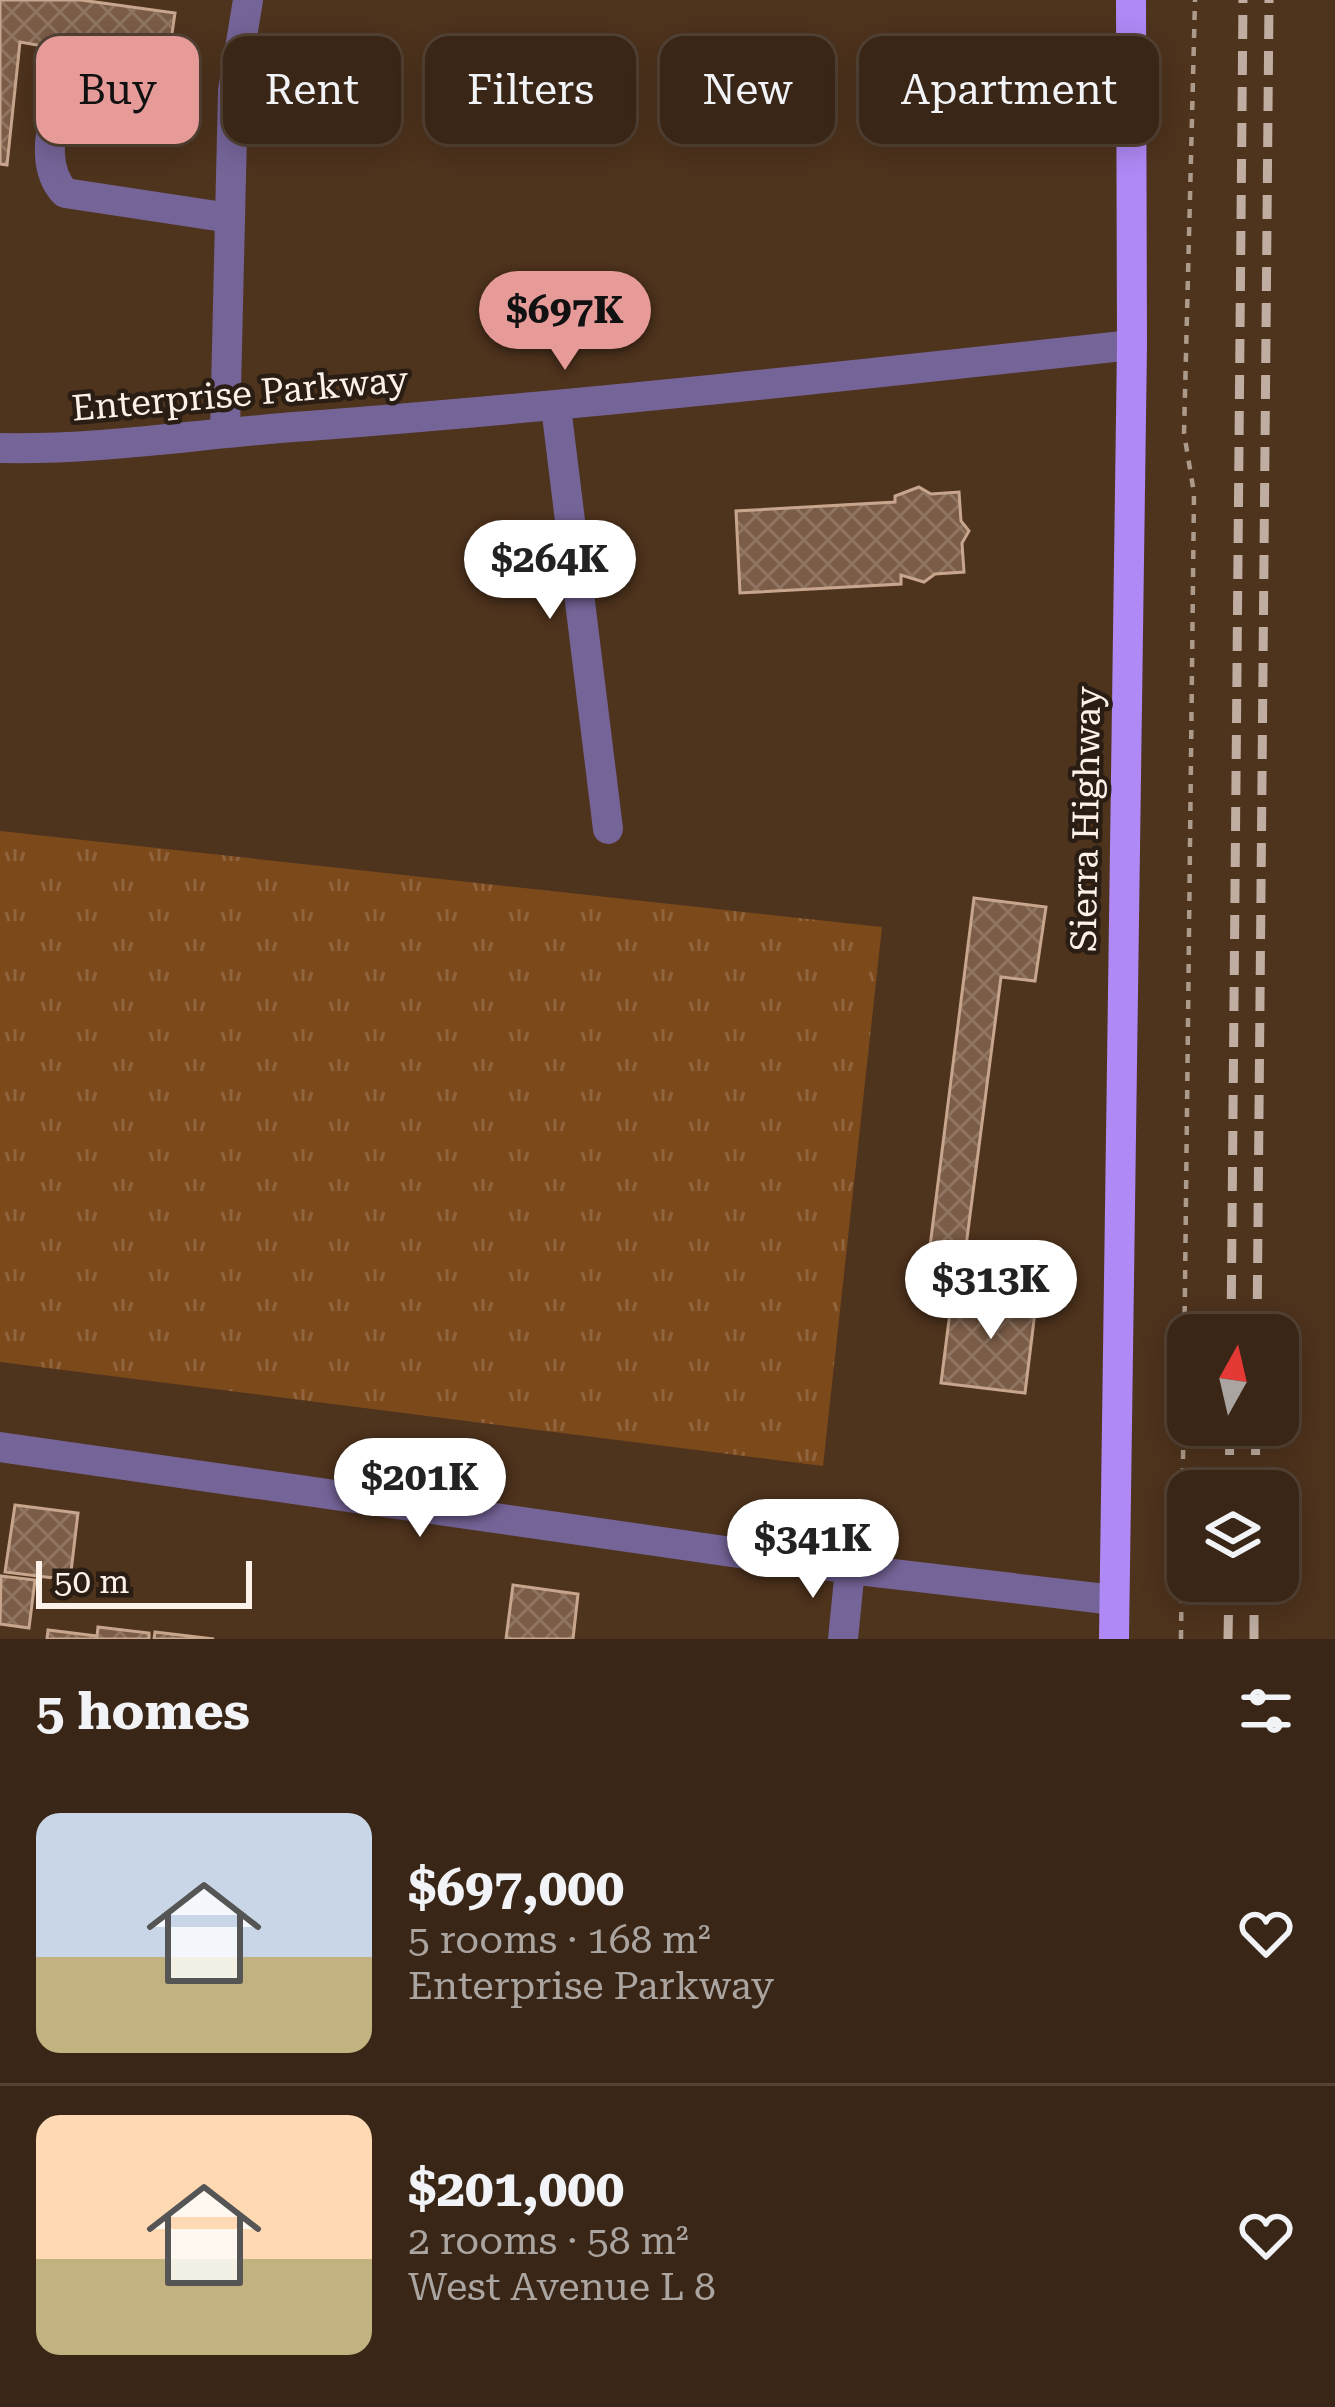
<!DOCTYPE html>
<meta charset="utf-8">
<style>
body{margin:0;font-family:"Roboto Serif",serif;background:#453223;color:#f1f3f6;height:100vh;display:flex;flex-direction:column;font-size:45px;white-space:nowrap}
*{box-sizing:border-box;margin:0}
p{font-size:39px;color:#aba5a1}
.icon{flex:none;width:66px;height:66px;fill:none;stroke:currentColor;stroke-width:2;stroke-linecap:round;stroke-linejoin:round}
.map{position:relative;height:1639px;overflow:hidden}
.sheet{display:flex;flex-direction:column;background:#3a2616;flex:1}
.sheet>*{flex:none}
.top-card{position:absolute;left:36px;top:36px;width:1263px;height:108px;display:flex;gap:24px}
.needle{width:78px;rotate:8deg}
.fabs{position:absolute;left:1167px;top:1314px;display:grid;gap:24px}
.fabs a{display:grid;place-items:center;width:132px;height:132px;border-radius:24px;background:#3a2616;box-shadow:0 6px 30px #0003,0 0 0 3px #544335;font-size:60px}
.scale{position:absolute;left:36px;bottom:30px;width:216px;box-sizing:border-box;padding-left:12px;border:6px solid #fdf2ea;border-top:0;font-size:33px;line-height:42px;white-space:nowrap;color:#fdf2ea;-webkit-text-stroke:9px #2a1e14;paint-order:stroke}
.price{position:absolute;translate:-50% -102px;padding:0 27px;border-radius:42px;background:#fff;color:#222;font-size:39px;line-height:78px;filter:drop-shadow(0 3px 6px #0008)}
.price::after{content:'';position:absolute;left:50%;top:72px;width:36px;height:27px;margin-left:-18px;background:inherit;clip-path:polygon(0 0,100% 0,50% 100%)}
.price.on{background:#e69b98;color:#111}
ul{padding:0;list-style:none}
li{display:flex;align-items:center;gap:36px;height:300px;padding:0 36px}
li+li{border-top:3px solid #544335}
li span{display:grid;place-items:center;flex:none;width:336px;height:240px;border-radius:24px;color:#555}
li>.icon{margin-inline-start:auto}
span .icon{width:144px;height:144px;fill:#fffc;stroke-width:1}
li b{font-size:51px}
h2{display:flex;justify-content:space-between;align-items:center;height:144px;padding:0 36px;font-size:51px}
.chip{padding:0 42px;border-radius:24px;background:#3a2616;box-shadow:0 6px 30px #0003,0 0 0 3px #544335;font-size:42px;line-height:108px}
.chip.on{background:#e69b98;color:#111}
.map>svg:first-child{display:block}
.grass{fill:url(#grass-tufts)}
.building{fill:url(#building-cross-hatch);stroke:#c7a68d;stroke-width:3}
.lines{fill:none;stroke-linecap:round;stroke-linejoin:round}
.path{stroke:#ac9a8b;stroke-width:4.5;stroke-dasharray:9 9;stroke-linecap:butt}
.minor{stroke:#756498;stroke-width:30}
.major{stroke:#af89f5;stroke-width:30}
.rail{stroke:#beada0;stroke-width:9;stroke-dasharray:24 12;stroke-linecap:butt}
.labels{text-anchor:middle;dominant-baseline:central;stroke-width:9;stroke-linejoin:round;paint-order:stroke}
.street-label{font-size:36px;fill:#fdf2ea;stroke:#2a1e14}
</style>
<div class="map">
<svg width="1335" height="1639" viewBox="0 0 1335 1639">
<defs>
<pattern id="grass-tufts" width="24" height="20" patternUnits="userSpaceOnUse" patternTransform="scale(3)"><rect width="24" height="20" fill="#7c491b"/><path d="M3 7l-1-3M5 7V3M7 7l1-3M15 17l-1-3M17 17v-4M19 17l1-3" fill="none" stroke="#90643c"/></pattern>
<pattern id="building-cross-hatch" width="8" height="8" patternUnits="userSpaceOnUse" patternTransform="scale(3)"><rect width="8" height="8" fill="#7b5d47"/><path d="M0 0l8 8M0 8l8-8" fill="none" stroke="#8f7562"/></pattern>
</defs>
<rect width="100%" height="100%" fill="#4e331d"/>
<path class="grass" d="M0,831L882,927L823,1466L0,1362Z"/>
<g class="building">
<path d="M0,0H81L175,13L167,68L20,42L7,165L0,164Z"/>
<path d="M919,487L931,494L959,492L961,521L969,531L962,543L964,572L935,574L924,582L901,575V584L740,593L736,511L895,502V496Z"/>
<path d="M974,898L1046,907L1035,981L1001,977L966,1246L1035,1255L1030,1291L926,1278Z"/>
<path d="M1037,1257L1055,1259L1051,1291L1033,1288Z"/>
<path d="M967,1290L1049,1300L1047,1313L1035,1312L1025,1393L941,1383L950,1312L965,1314Z"/>
<path d="M15,1505L78,1513L70,1580L5,1572Z"/>
<path d="M1,1576L35,1580L29,1628L0,1624Z"/>
<path d="M513,1585L578,1594L573,1639H506Z"/>
<path d="M98,1627L149,1633V1639H47L48,1630L97,1636Z"/>
<path d="M155,1632L214,1639H154Z"/>
</g>
<g class="lines">
<path class="path" d="M1181,1639L1194,493L1184,433L1195,0"/>
<g class="minor">
<path d="M161,123L87,109L58,111C47,136 45,172 65,193L230,218"/>
<path d="M556,407L608,829"/>
<path d="M225,432L233,91L248,0"/>
<path d="M0,448C104,450 204,433 308,426C583,405 858,375 1132,345"/>
<path d="M0,1447L850,1569L1114,1600"/>
<path d="M843,1639L850,1569"/>
</g>
<path class="major" d="M1114,1639L1132,345L1131,0"/>
<g class="rail">
<path d="M1231,1335L1243,0"/>
<path d="M1257,1335L1269,0"/>
<path d="M1229,1491L1230,1425"/>
<path d="M1255,1491L1256,1425"/>
<path d="M1228,1639L1229,1581"/>
<path d="M1254,1639V1581"/>
</g>
</g>
<g class="labels">
<g class="street-label">
<text transform="translate(240 394) rotate(-5)">Enterprise Parkway</text>
<text transform="translate(1086 819) rotate(-89)">Sierra Highway</text>
</g>
</g>
</svg>
<div class="fabs">
<a><svg class="needle" viewBox="-14 -14 28 28"><path d="M0-13l5 13h-10z" fill="#e53935"/><path d="M0 13l5-13h-10z" fill="#aba5a1"/></svg></a>
<a><svg class="icon" aria-label="layers" viewBox="0 0 24 24"><path d="M12 4l9 5-9 5-9-5zM3 14l9 5 9-5"/></svg></a>
</div>
<div class="scale">50 m</div>
<b class="price on" style="left:565px;top:373px">$697K</b>
<b class="price" style="left:550px;top:622px">$264K</b>
<b class="price" style="left:991px;top:1342px">$313K</b>
<b class="price" style="left:420px;top:1540px">$201K</b>
<b class="price" style="left:813px;top:1601px">$341K</b>
<div class="top-card">
<a class="chip on">Buy</a>
<a class="chip">Rent</a>
<a class="chip">Filters</a>
<a class="chip">New</a>
<a class="chip">Apartment</a>
</div>
</div>
<section class="sheet">
<h2>5 homes<svg class="icon" aria-label="filters" viewBox="0 0 24 24"><path d="M4 7h16M4 17h16"/><circle cx="9" cy="7" r="2"/><circle cx="15" cy="17" r="2"/></svg></h2>
<ul>
<li><span style="background:linear-gradient(#c9d6e8 60%,#c2b280 0)"><svg class="icon" aria-label="home" viewBox="0 0 24 24"><path d="M3 11l9-7 9 7M6 9v11h12V9"/></svg></span><div><b>$697,000</b><p>5 rooms · 168 m²</p><p>Enterprise Parkway</p></div><svg class="icon" aria-label="heart" viewBox="0 0 24 24"><path d="M12 20l-8-8c-3-5 5-10 8-4 3-6 11-1 8 4z"/></svg></li>
<li><span style="background:linear-gradient(#ffd9b3 60%,#c2b280 0)"><svg class="icon" aria-label="home" viewBox="0 0 24 24"><path d="M3 11l9-7 9 7M6 9v11h12V9"/></svg></span><div><b>$201,000</b><p>2 rooms · 58 m²</p><p>West Avenue L 8</p></div><svg class="icon" aria-label="heart" viewBox="0 0 24 24"><path d="M12 20l-8-8c-3-5 5-10 8-4 3-6 11-1 8 4z"/></svg></li>
</ul>
</section>
